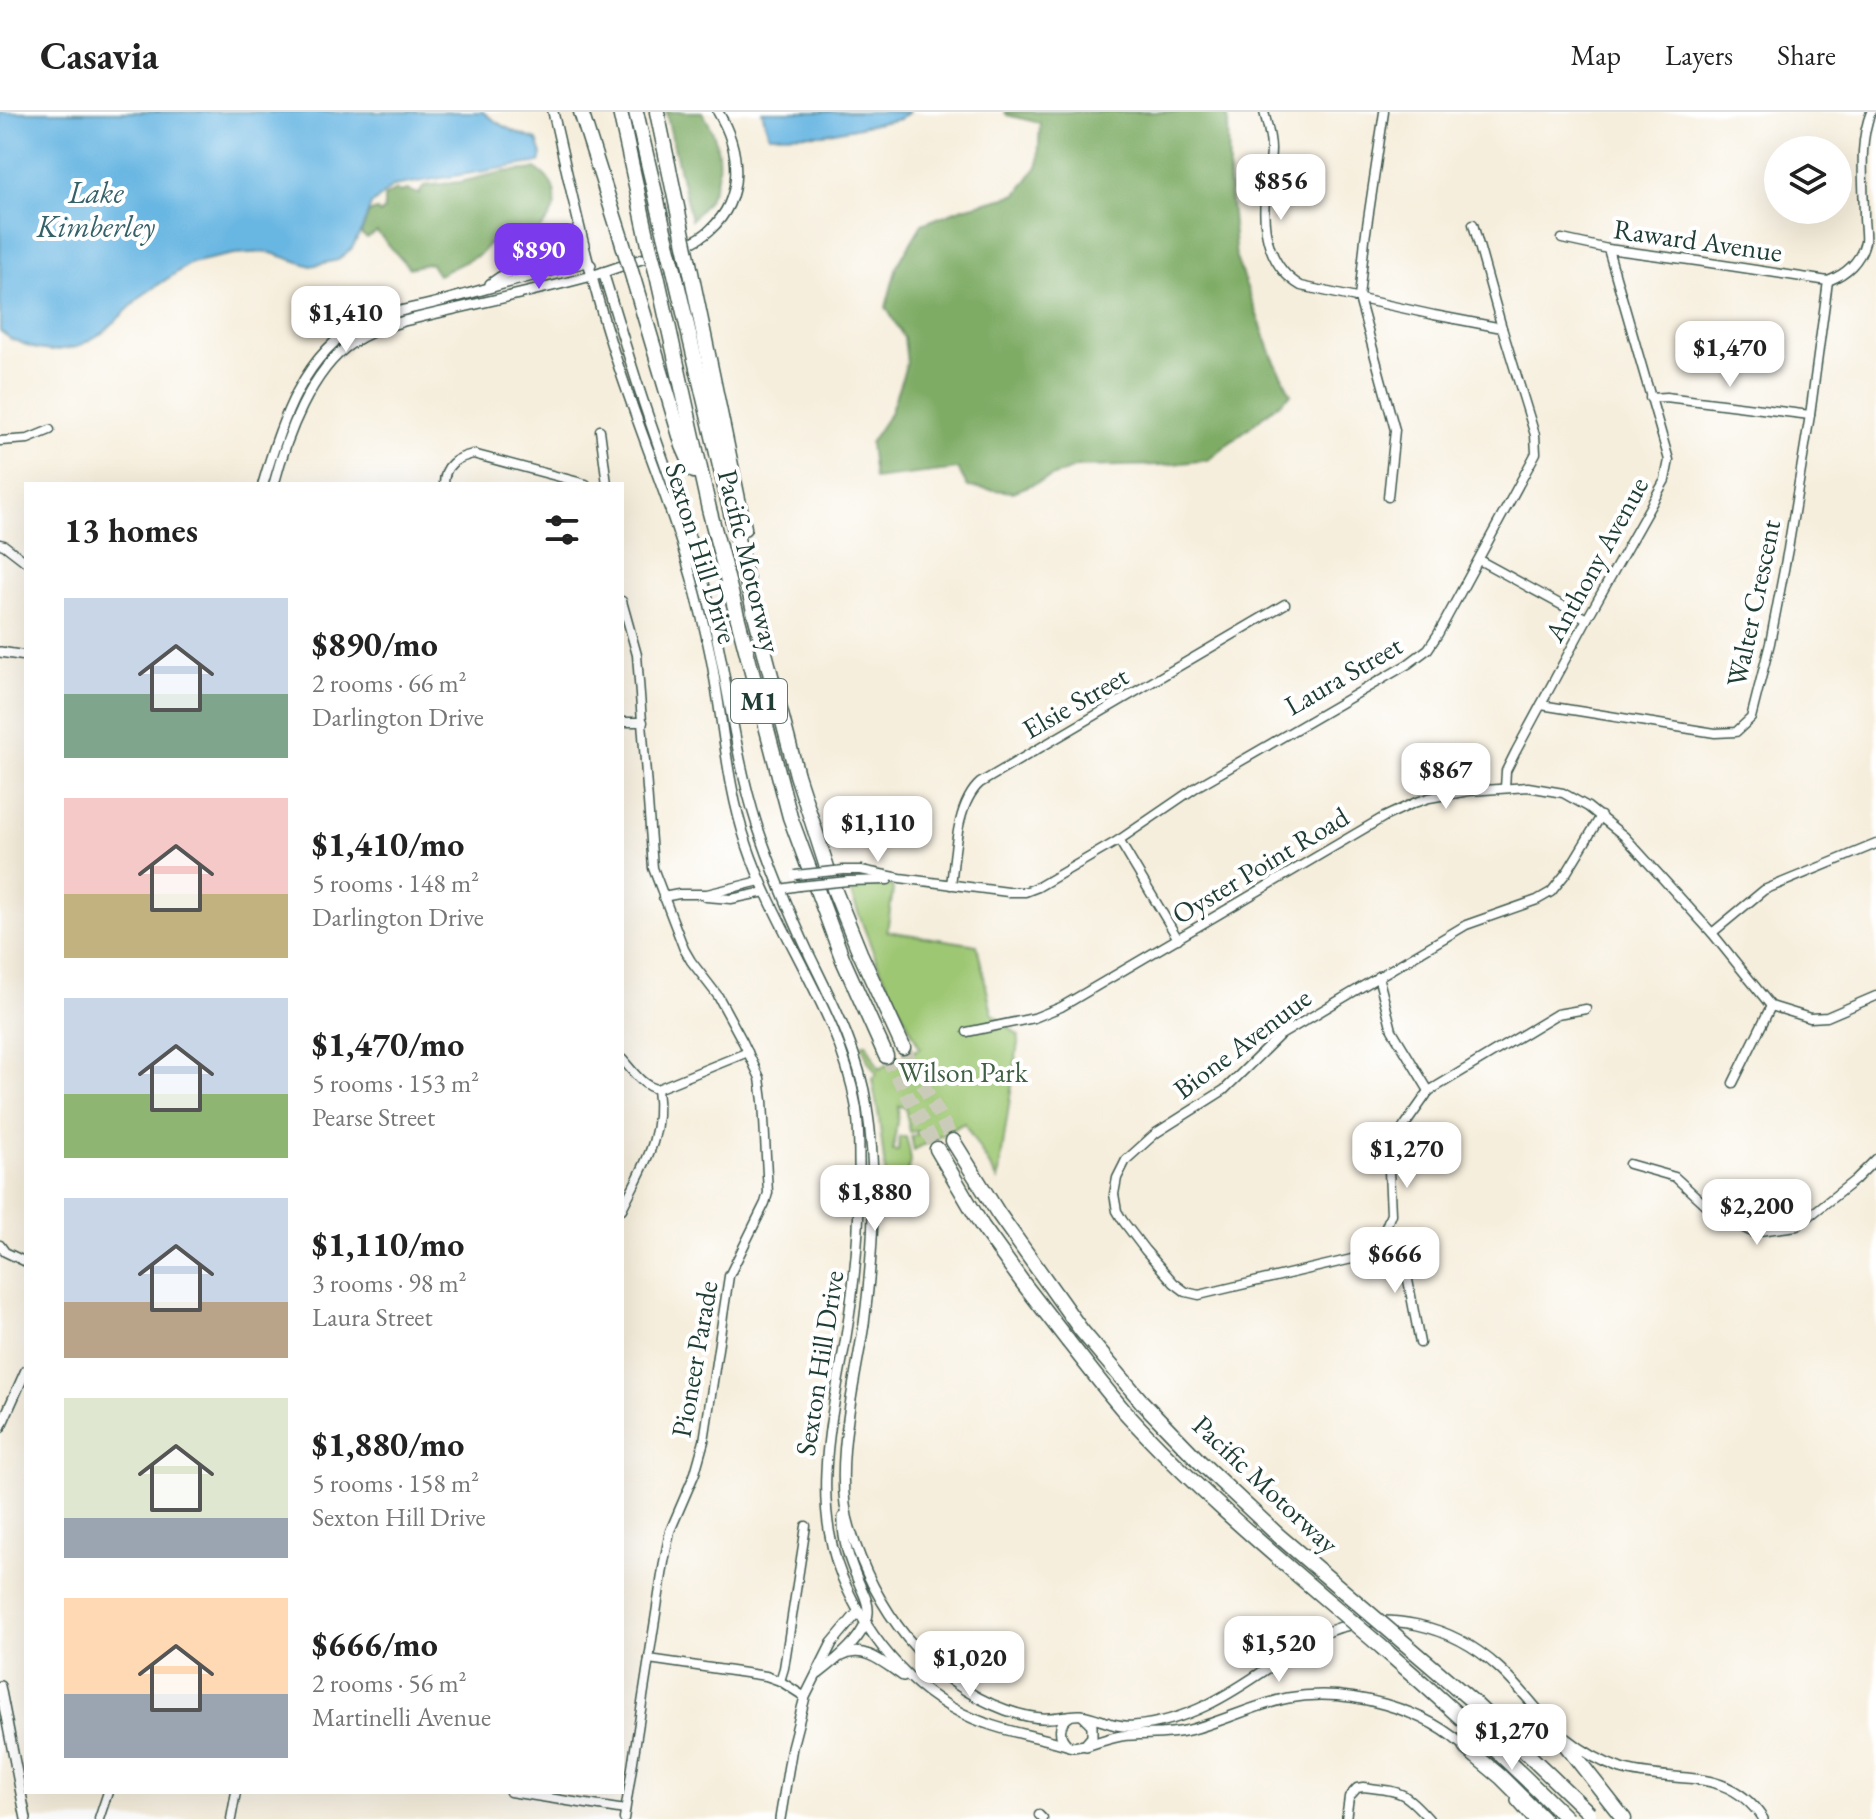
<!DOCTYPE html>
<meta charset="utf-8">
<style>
body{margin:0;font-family:"EB Garamond",serif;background:#f6f6f6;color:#222;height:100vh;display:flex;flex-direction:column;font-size:30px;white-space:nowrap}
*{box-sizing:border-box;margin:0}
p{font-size:26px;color:#767676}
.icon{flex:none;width:44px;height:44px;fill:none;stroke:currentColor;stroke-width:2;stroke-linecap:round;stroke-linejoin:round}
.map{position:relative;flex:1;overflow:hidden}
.drawer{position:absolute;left:24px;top:370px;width:600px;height:1312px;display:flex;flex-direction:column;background:#fff;border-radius:0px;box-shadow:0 8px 32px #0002}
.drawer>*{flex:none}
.tools{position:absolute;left:1764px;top:24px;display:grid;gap:16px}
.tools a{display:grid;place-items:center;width:88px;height:88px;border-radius:50%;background:#fff;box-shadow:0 8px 32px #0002;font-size:40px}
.price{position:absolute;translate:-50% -68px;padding:0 18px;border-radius:16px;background:#fff;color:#222;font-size:26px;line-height:52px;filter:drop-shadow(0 2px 4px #0008)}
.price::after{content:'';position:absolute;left:50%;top:48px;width:24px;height:18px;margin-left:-12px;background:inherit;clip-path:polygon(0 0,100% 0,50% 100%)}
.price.on{background:#7c3aed;color:#fff}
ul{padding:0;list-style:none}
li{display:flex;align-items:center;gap:24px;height:200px;padding:0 40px}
li span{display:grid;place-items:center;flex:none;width:224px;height:160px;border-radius:0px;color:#555}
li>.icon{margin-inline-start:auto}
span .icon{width:96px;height:96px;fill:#fffc;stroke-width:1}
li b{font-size:34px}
h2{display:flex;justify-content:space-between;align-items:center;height:96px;padding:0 40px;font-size:34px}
header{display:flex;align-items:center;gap:48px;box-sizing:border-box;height:112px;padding:0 40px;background:#fff;border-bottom:2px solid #e0e0e0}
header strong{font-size:38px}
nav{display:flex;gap:44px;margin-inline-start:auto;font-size:28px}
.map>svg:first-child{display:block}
.green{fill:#9ec773;stroke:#5e8254;stroke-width:2}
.forest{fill:#7eac65;stroke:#4e744c;stroke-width:2}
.water{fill:#68b6e2;stroke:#447a8b;stroke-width:2}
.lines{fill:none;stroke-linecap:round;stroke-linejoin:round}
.motorway-tunnel{stroke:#cbcbba;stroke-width:14;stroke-dasharray:14 7;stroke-linecap:butt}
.minor-casing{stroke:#3f584d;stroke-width:11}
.tertiary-casing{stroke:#3f584d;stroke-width:12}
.motorway-casing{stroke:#3f584d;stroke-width:17}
.minor{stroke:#fff;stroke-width:8}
.tertiary{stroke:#fff;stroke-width:9}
.motorway{stroke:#fff;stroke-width:14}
.minor-bridge-casing{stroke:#3f584d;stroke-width:11;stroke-linecap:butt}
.motorway-bridge-casing{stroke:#3f584d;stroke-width:17;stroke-linecap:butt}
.minor-bridge{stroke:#fff;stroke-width:8}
.motorway-bridge{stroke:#fff;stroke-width:14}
.labels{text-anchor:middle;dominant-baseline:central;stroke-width:8;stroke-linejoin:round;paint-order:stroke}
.shield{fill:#fff;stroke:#627771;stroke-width:2}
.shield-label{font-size:26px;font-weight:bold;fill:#1f3d34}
.street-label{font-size:28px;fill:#1f3d34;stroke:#fff}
.park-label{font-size:28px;fill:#3f6044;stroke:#fff}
.water-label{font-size:30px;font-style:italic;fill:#356168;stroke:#fff}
</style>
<header>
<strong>Casavia</strong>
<nav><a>Map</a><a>Layers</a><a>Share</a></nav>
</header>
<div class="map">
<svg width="1876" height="1707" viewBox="0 0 1876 1707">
<rect width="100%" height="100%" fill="#fff"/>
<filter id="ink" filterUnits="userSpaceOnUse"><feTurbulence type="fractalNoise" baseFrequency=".0125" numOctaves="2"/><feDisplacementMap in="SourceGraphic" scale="16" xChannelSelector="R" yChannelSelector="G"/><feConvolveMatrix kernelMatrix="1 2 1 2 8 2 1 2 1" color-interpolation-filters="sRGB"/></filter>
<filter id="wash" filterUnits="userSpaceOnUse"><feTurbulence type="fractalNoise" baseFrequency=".006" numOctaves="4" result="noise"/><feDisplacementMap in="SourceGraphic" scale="32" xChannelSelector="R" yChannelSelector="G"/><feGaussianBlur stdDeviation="1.8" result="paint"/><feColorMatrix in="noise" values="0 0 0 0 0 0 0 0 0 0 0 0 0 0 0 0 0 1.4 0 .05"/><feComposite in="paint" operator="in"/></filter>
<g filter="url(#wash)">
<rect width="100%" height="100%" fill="#f6eedc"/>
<path class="green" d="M892,773L893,778L887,819L977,833L992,901L1019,924L998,1068L964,1011L914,1038L911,1024L917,1023V1019L910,1020L905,995L899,994L893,1039H898L899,1025H906C908,1033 912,1043 910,1051C908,1064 893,1073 888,1085L879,1005L872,967L877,962L868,949L862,933L866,931L879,957L920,936L878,852L848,774Z"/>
<g class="forest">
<path d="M666,0H702C720,26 725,59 708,88C704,95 697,101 691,108Z"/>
<path d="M1005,0H1226L1228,7L1229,69L1236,146L1273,246L1291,282L1208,348L1164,353L1077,355L1013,380L968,375L958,357L874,367L870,331L890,301L907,251L904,226L886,195L897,154L922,112L963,96L1017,82L1038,53L1040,11L1007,3Z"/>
<path d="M536,57C543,62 550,67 553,75C563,100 537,126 514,132C507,134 497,132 489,132L479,143L438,163L430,151L409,156L377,120L367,126L361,122L369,101L376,98L380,102L384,98V85L396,78L400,80L407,78L419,82L424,74L460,70L503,60Z"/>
</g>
<g class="water">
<path d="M0,0H483C500,14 516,21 537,28L542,43L540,50L393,74L371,93L362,117L352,136L338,148L311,154L268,140L234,142L191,151L143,183L104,220L77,235L51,239L37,237L11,227L0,219Z"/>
<path d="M762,0H909L900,7L824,22L769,23Z"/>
</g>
</g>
<g filter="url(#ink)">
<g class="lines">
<g class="motorway-tunnel">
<path d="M903,935L953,1029"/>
<path d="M886,944L937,1037"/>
</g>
<defs>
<g id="minor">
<path d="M1264,0C1267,12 1271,24 1271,37C1271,54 1266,70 1265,87C1262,120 1270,156 1301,174L1434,203L1502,216"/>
<path d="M1384,0L1365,127L1359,186L1395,318L1388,385"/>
<path d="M1562,127L1608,137L1697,149L1828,169"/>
<path d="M1828,169C1846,162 1860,150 1865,130C1866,123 1864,113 1864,105C1864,71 1858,32 1871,0"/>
<path d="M1650,286L1666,285L1810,303"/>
<path d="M600,318L607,372"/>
<path d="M0,329L28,327L50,318"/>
<path d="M444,372C444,353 456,346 473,342L586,372"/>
<path d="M0,432L4,433L26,450"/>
<path d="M1479,448L1587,507"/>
<path d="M622,489L637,543L653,756L684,837L691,849L718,884L743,930L760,966L763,989L768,1081L765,1091L729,1164L704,1329L695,1361L670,1419L664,1450L624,1707"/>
<path d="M1541,593L1715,621L1736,620L1751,606L1770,531L1788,437L1810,303L1828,169"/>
<path d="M622,610H643"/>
<path d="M1505,676L1506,659L1516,639L1587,507L1665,368L1669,348L1608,137"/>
<path d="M1119,728L1178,827"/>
<path d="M844,758H861L900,766L1008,780H1025L1038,775L1119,728L1198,674L1408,552L1428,537L1438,522L1536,341L1535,323L1502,216L1473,112"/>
<path d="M848,769L888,768"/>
<path d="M951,773C955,743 956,692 980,671L1285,492"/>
<path d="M781,777L799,774"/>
<path d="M663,785L679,782H707L760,769"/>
<path d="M706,785L731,787L765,780"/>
<path d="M1712,821L1764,778L1876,732"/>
<path d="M1378,864L1392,918L1429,979"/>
<path d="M1586,897L1557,902L1429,979L1403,1016L1393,1038L1389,1059L1391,1102L1380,1130L1352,1147L1199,1183L1186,1180L1174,1171L1145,1138L1123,1109L1117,1099L1114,1082L1117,1066L1126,1048L1156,1021L1224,978L1279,924L1466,813L1537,788L1551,780L1567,760L1601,704"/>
<path d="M967,920L1034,906L1061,895L1384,705L1414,691L1429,686L1469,679L1528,675L1563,681L1588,695L1624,724L1712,821L1771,894L1810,906L1827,905L1876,884"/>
<path d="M622,947C632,958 642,974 657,977"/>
<path d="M1733,971L1771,894"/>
<path d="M657,977L748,940"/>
<path d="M1629,1052L1675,1065L1714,1101L1752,1120L1797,1114L1855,1068L1876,1047"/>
<path d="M622,1097C643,1054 664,1026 657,977"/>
<path d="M1380,1130L1404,1147L1420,1231"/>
<path d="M0,1133L5,1140L26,1150"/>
<path d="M649,1547L766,1564L780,1569L805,1585"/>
<path d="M780,1569L784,1556L806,1414"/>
<path d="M510,1680L625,1698"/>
<path d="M1039,1703L1043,1707"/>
<path d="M99,1707L108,1680"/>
<path d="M231,1707L236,1680"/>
<path d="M1346,1707L1349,1685L1357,1676L1363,1675C1401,1680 1402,1677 1429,1707"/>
</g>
<g id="tertiary">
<path d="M553,0C571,77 587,155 611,231C637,315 674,397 696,482C703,509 710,536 714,563C724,619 728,678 747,733C777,823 840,900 856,994C859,1012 859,1031 859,1049C861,1111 855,1170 845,1231C831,1309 811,1389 842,1465C869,1530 917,1587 985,1611C1014,1622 1044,1625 1073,1635L1085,1633L1092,1625V1613L1084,1605"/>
<path d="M603,160C617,205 630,250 645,295C667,360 692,424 709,490C727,564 734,641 757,713C772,758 790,801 810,844C834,893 859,941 867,995C878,1067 873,1141 864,1212C855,1271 832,1359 850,1416C874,1495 926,1569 1006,1598C1020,1603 1034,1607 1049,1606C1059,1606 1071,1602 1081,1603C1100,1606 1114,1616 1134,1614C1186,1610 1229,1583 1271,1554C1289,1542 1307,1529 1327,1520C1385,1496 1452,1513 1498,1555C1517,1572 1532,1592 1549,1611"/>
<path d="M490,172L500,165L568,132L576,124L578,115"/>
<path d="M263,372C280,313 304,239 363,211C389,199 419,196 446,188C493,175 540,161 587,150L591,153"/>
<path d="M274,372C286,326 311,258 352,231C368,220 386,215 404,209C464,194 524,182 584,166C603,161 623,153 642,147C665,139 692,135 710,118C745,86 741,38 718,0"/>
<path d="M0,540L26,544"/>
<path d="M0,1316L26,1258"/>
<path d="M842,1544C864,1532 885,1552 903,1564"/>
<path d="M818,1562C836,1548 866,1525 868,1501C869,1490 863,1481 859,1471C850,1450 842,1429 843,1405"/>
<path d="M0,1574L26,1707"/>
<path d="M1566,1626C1582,1639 1601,1650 1621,1657C1674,1673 1727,1652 1763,1707"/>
<path d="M1069,1634C1057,1625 1058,1611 1070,1604"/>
<path d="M1086,1634C1098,1630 1109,1626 1121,1624C1144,1621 1166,1624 1189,1618C1222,1610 1254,1593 1288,1586C1347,1575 1427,1596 1470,1640"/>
<path d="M1516,1689L1532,1707"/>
<path d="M780,1707L792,1635L805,1585L832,1531L858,1500"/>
</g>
<g id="motorway">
<path d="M581,0L621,126"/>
<path d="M620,0L649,133"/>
<path d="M636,0L665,123"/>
<path d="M657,0L681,114"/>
<path d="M689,151L744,416"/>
<path d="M674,158L753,495L797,663L834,777L860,841L903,935"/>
<path d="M657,163L709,397L790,705L843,848L886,944"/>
<path d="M634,169L683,334L694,359"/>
<path d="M953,1029L998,1101L1081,1218"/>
<path d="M937,1037L982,1114L1023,1171L1068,1229"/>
<path d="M1547,1609L1624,1707"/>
<path d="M1466,1636L1501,1665L1543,1707"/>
</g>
</defs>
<use href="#minor" class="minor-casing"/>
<use href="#tertiary" class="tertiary-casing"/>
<use href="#motorway" class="motorway-casing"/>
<use href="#minor" class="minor"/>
<use href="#tertiary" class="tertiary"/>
<use href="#motorway" class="motorway"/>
<defs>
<g id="minor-bridge">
<path d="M795,763L844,758"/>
<path d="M799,774L848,769"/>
</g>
<g id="motorway-bridge">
<path d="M681,114L689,151"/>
<path d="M665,123L674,158"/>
<path d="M621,126L634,169"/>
<path d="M649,133L657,163"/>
<path d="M1081,1218L1142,1290L1199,1349L1279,1424L1471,1588L1589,1701"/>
<path d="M1068,1229C1087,1253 1105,1277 1125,1300C1204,1387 1296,1461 1385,1538C1447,1592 1508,1648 1567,1707"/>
</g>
</defs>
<use href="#minor-bridge" class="minor-bridge-casing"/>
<use href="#motorway-bridge" class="motorway-bridge-casing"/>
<use href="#minor-bridge" class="minor-bridge"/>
<use href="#motorway-bridge" class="motorway-bridge"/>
</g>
</g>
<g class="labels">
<rect class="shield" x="731" y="567" width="56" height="44" rx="6"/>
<g class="shield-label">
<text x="759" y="589">M1</text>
</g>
<g class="street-label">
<text transform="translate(1698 128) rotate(8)">Raward Avenue</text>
<text transform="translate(702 441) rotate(73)">Sexton Hill Drive</text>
<text transform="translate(1596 447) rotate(-61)">Anthony Avenue</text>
<text transform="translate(750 449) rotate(76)">Pacific Motorway</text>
<text transform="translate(1753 491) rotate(-78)">Walter Crescent</text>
<text transform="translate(1343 563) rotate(-30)">Laura Street</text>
<text transform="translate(1075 590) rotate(-30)">Elsie Street</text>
<text transform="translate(1260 753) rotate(-31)">Oyster Point Road</text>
<text transform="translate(1242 931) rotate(-37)">Bione Avenuue</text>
<text transform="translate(694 1247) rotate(-80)">Pioneer Parade</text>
<text transform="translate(819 1251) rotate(-81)">Sexton Hill Drive</text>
<text transform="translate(1266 1372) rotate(43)">Pacific Motorway</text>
</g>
<g class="park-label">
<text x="963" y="960">Wilson Park</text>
</g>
<g class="water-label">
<text x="96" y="80">Lake<tspan x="96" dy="34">Kimberley</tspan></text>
</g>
</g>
</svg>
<div class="tools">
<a><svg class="icon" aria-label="layers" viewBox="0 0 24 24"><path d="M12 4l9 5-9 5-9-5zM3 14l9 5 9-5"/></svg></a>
</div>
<b class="price" style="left:1281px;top:110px">$856</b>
<b class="price on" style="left:539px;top:179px">$890</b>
<b class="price" style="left:346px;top:242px">$1,410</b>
<b class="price" style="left:1730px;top:277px">$1,470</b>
<b class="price" style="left:1446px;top:699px">$867</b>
<b class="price" style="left:878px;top:752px">$1,110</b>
<b class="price" style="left:1407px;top:1078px">$1,270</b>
<b class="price" style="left:875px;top:1121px">$1,880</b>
<b class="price" style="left:1757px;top:1135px">$2,200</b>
<b class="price" style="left:1395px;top:1183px">$666</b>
<b class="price" style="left:1279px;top:1572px">$1,520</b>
<b class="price" style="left:970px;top:1587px">$1,020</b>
<b class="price" style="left:1512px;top:1660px">$1,270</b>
<section class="drawer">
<h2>13 homes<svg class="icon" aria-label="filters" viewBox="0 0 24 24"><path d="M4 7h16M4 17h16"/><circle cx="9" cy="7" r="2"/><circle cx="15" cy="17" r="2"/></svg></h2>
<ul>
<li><span style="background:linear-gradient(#c9d6e8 60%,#7fa58c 0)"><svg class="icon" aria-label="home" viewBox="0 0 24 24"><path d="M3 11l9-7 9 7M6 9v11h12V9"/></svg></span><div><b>$890/mo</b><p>2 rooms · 66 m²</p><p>Darlington Drive</p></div></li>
<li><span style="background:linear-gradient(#f6c9c9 60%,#c2b280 0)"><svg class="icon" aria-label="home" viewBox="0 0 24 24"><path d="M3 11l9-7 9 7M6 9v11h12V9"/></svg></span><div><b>$1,410/mo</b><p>5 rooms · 148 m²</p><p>Darlington Drive</p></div></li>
<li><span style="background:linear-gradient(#c9d6e8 60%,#8fb573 0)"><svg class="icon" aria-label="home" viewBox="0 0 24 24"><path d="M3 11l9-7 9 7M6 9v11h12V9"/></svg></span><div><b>$1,470/mo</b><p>5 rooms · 153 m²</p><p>Pearse Street</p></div></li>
<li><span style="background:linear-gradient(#c9d6e8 65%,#b9a48a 0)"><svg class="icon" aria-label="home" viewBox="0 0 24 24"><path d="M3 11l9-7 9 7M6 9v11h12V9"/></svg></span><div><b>$1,110/mo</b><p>3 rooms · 98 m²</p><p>Laura Street</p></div></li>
<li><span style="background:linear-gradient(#dfe7d0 75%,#9aa5b1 0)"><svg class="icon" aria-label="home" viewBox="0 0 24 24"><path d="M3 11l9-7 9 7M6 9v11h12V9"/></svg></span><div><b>$1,880/mo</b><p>5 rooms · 158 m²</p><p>Sexton Hill Drive</p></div></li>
<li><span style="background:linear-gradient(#ffd9b3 60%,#9aa5b1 0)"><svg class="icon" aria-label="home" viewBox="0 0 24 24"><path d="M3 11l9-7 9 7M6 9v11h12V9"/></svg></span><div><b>$666/mo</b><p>2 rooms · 56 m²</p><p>Martinelli Avenue</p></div></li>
</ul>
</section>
</div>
